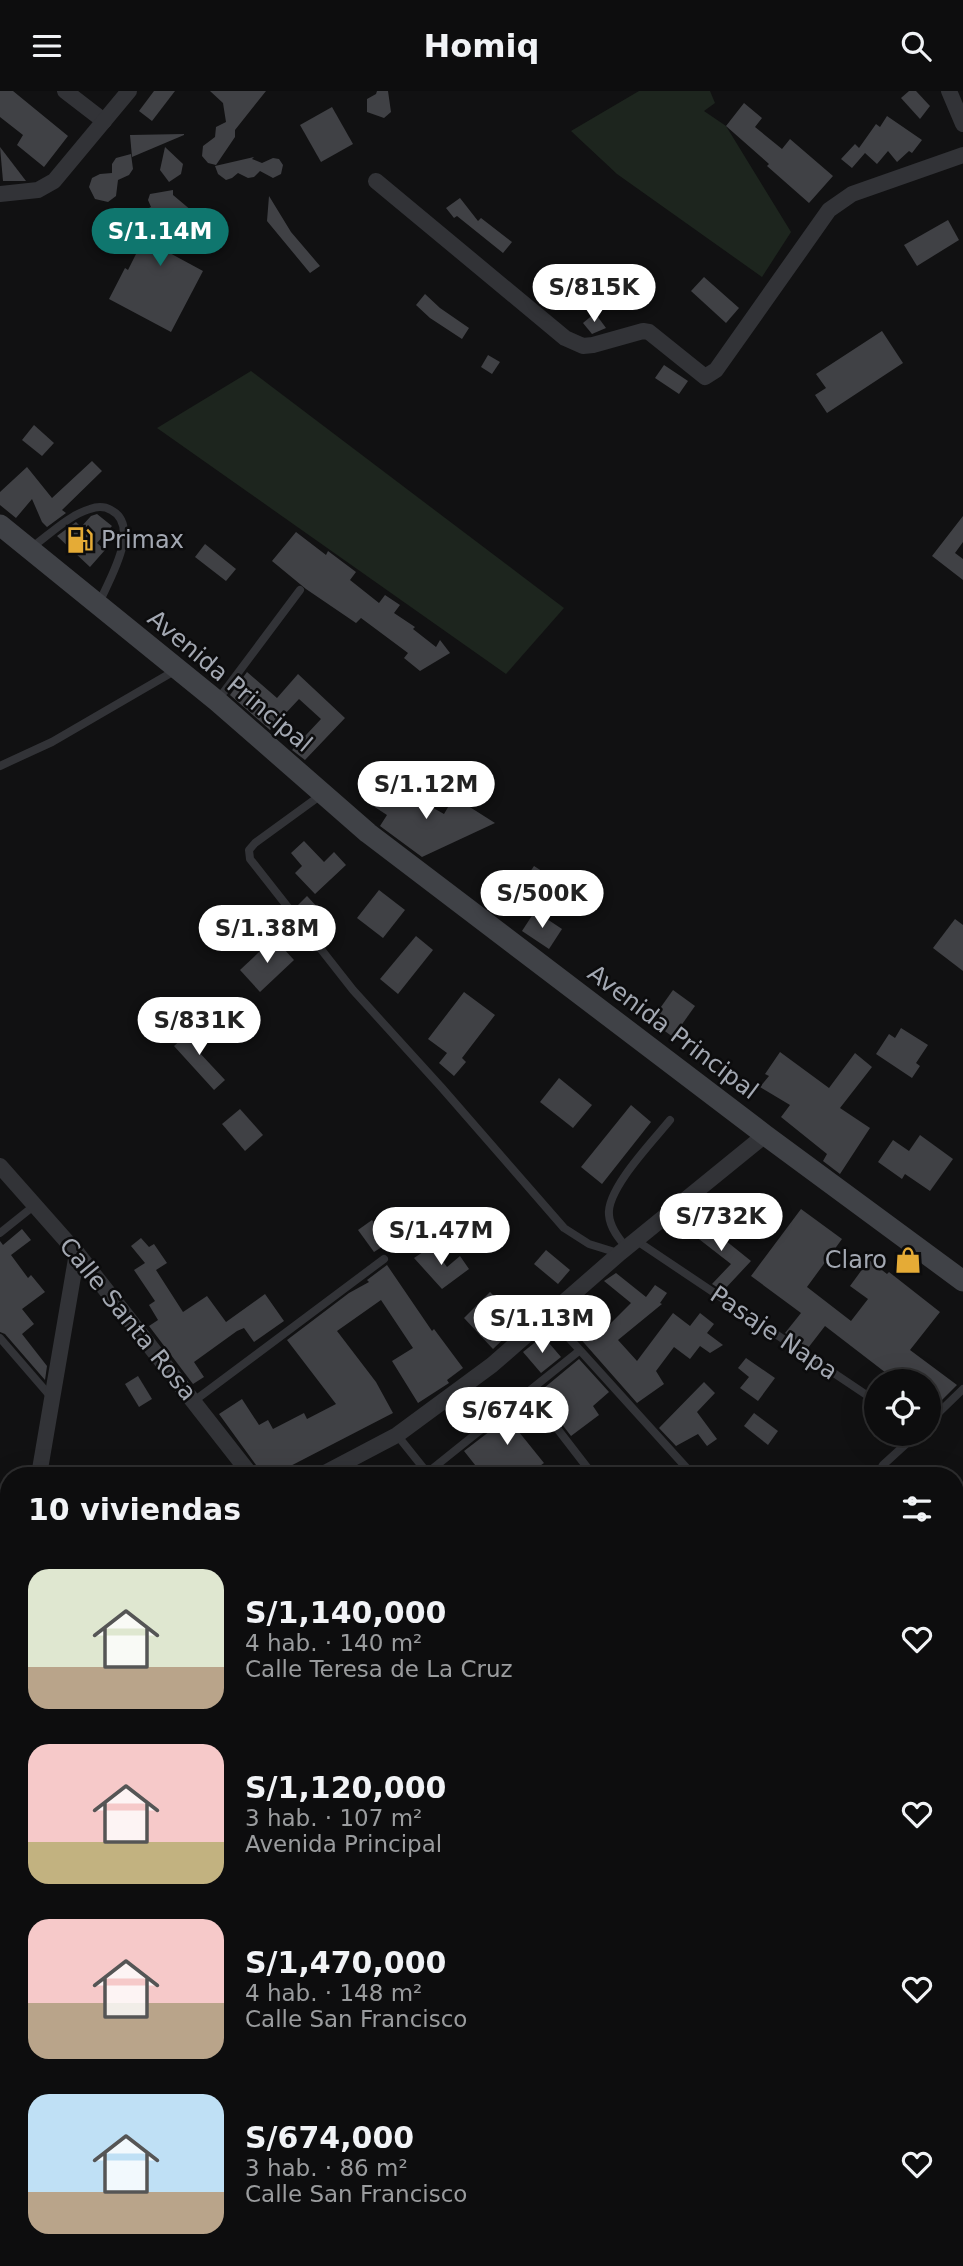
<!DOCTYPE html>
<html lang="es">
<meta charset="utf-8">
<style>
body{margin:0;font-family:"DejaVu Sans",sans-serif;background:#1b1b1c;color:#f1f3f6;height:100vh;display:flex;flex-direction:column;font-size:26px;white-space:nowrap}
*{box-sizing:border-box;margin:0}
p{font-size:23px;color:#9a9c9e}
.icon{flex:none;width:38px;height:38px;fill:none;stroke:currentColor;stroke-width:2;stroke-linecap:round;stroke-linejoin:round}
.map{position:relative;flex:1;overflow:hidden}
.details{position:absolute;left:0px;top:1376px;width:964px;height:800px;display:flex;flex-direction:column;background:#0d0d0e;border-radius:28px 28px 0 0;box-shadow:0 7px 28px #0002,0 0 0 2px #2d2d2e}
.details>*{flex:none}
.tools{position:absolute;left:864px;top:1278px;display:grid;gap:14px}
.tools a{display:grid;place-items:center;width:77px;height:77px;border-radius:50%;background:#0d0d0e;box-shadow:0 7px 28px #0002,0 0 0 2px #2d2d2e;font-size:35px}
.price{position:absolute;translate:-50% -60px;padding:0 16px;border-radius:24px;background:#fff;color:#222;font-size:23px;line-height:46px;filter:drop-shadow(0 2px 4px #0008)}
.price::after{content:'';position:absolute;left:50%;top:42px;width:21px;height:16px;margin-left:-10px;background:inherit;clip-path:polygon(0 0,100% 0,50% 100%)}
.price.selected{background:#0f766e;color:#fff}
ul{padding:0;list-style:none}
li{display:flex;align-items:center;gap:21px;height:175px;padding:0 28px}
li span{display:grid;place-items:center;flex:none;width:196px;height:140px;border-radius:21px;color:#555}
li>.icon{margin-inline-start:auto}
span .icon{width:84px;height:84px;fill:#fffc;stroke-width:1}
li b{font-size:30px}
h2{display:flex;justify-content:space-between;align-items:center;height:84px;padding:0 28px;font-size:30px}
header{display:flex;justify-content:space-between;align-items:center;height:91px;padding:0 28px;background:#0d0d0e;font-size:32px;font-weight:800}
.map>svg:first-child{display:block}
.green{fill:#1d251e}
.building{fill:#404145}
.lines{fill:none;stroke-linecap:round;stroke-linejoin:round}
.lane{stroke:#323337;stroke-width:8}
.street{stroke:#323337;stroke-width:16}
.secondary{stroke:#404247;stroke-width:21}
.labels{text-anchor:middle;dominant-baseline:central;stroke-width:5;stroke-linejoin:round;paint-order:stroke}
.poi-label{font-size:24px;fill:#a3a8b2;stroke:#0c0c0d;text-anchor:start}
.street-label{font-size:24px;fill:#a3a8b2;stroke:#0c0c0d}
</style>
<header><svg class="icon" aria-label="menu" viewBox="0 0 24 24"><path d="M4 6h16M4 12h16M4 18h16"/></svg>Homiq<svg class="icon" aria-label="search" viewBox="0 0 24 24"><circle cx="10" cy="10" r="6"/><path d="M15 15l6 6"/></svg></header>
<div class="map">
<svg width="963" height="2175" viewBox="0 0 963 2175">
<rect width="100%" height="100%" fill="#111112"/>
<g class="green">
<path d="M639,0H710L715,12L704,20L726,35L791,141L762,186L617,83L571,40Z"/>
<path d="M251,280L564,517L506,583L157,337Z"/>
</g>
<g class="building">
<path d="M0,0H13L68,45L44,76L17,54L23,44L0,26Z"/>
<path d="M154,0H175L152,30L139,20Z"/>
<path d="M210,0H266L235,39V46L216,74L208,72L202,65L203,55L215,46L216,36L226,31L223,12Z"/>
<path d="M377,0H388L391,21L384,27L367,21V8L376,3Z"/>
<path d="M909,0H916L930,15L920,28L901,7Z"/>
<path d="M744,12L762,27L755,36L782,58L790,48L833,85L809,112L767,75L769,73L726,35Z"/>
<path d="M332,16L353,53L321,71L300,34Z"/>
<path d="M887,25L922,49L912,62L909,60L897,71L888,60L877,73L865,62L852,77L841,68L855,53L859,57L876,33L880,36Z"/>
<path d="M184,43V44L132,66L130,44Z"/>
<path d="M0,56L26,90H3Z"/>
<path d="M165,56L183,73L181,83L169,91L160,79Z"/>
<path d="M131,63L133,78L129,84L118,89L116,105L108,111L95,108L89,96L92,87L100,83L112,82V73L116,67Z"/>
<path d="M254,66L252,68L262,72L273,67L279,68L283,74L281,83L273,87L260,80L254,86L248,87L238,82L232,87L226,89L218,83L215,75Z"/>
<path d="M173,99V104L192,120L194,128L200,137L166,142V146L153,153L203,180L171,241L109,208L125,177L128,179L143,149L148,151L155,125L147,118L151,116L148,109L150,103Z"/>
<path d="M269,105L291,141L320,175L310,182L267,130Z"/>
<path d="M460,107L478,130L481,127L512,151L503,162L457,125L454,127L446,117Z"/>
<path d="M948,129L959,149L917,175L904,154Z"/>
<path d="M704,186L739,217L726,232L691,200Z"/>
<path d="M425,203L440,217L469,237L462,248L430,227L416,214Z"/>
<path d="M595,222L606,237L592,243L583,232Z"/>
<path d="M882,240L903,272L827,322L815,304L826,297L816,283Z"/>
<path d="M488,264L500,271L492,283L481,276Z"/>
<path d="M664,274L688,290L679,303L655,287Z"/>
<path d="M34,334L54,352L42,365L22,349Z"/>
<path d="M92,370L102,380L62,419L66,422L47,436L42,431L32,408L16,427L0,414V401L27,376L52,407Z"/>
<path d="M97,423L112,435L97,452L105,459L90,476L57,445L76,431L81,436L91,425Z"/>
<path d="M963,425V451L955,462L963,468V489L932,465Z"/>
<path d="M296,441L326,464L328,460L356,481L350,489L379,512L385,504L400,514L394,522L415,536L413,538L436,556L440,549L450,562L420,580L404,567L408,562L361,527L356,532L306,498L272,470Z"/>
<path d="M205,453L236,478L226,490L195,466Z"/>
<path d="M247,581L277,607L298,583L345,627L305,669L292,659L321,628L299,608L270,639L230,604Z"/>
<path d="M372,697L389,708L398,697L444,723L454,706L495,732L422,766L380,735L387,724L364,709Z"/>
<path d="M304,750L324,771L334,761L346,774L315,803L295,782L302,775L291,762Z"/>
<path d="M534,775L548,784L523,823L508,814Z"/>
<path d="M379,799L405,819L383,847L357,827Z"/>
<path d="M307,805L320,819L308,830L296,816Z"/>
<path d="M535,820L562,838L549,858L522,840Z"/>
<path d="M955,828L963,834V880L933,857Z"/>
<path d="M416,845L433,859L398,903L380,888Z"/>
<path d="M274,847L294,869L260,901L240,879Z"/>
<path d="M673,899L695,915L673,946L651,930Z"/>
<path d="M464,901L495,924L462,967L466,971L454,985L439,972L447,962L428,948Z"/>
<path d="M196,935L209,949L197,959L225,989L214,999L174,955Z"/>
<path d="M901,937L928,954L916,972L920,975L912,987L876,963L889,943L895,947Z"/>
<path d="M780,961L829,997L855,962L872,976L840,1017L870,1037L840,1083L823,1070L827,1063L781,1026L790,1014L760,996L769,985L765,983Z"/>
<path d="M559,987L592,1014L573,1037L540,1011Z"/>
<path d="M631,1014L651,1031L602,1093L581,1076Z"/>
<path d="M240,1018L263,1044L245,1060L222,1033Z"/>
<path d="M920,1044L953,1068L930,1100L905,1083L902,1088L878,1071L893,1049L909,1060Z"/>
<path d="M801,1118L842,1148L807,1196L851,1230L868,1208L850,1195L869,1169L887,1183L889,1181L940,1221L910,1259L957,1294L937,1314L929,1308V1290H905L893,1281L890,1285L825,1235L808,1257L785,1242L801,1222L751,1185Z"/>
<path d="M372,1129L388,1152L374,1161L358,1139Z"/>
<path d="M700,1129L751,1170L723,1200L712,1193L731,1173L686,1138Z"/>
<path d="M22,1138L31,1149L11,1164L28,1187L31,1184L45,1201L22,1218L34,1233L22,1243L47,1275L45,1289L5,1243L0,1241V1150L3,1154Z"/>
<path d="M141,1147L149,1156L154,1153L167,1172L156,1179L183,1221L207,1205L226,1231L265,1203L284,1230L254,1251L244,1237L237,1240L194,1271L204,1286L193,1293L149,1235L158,1229L149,1214L155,1210L134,1179L145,1172L131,1155Z"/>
<path d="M432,1155L447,1176L460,1165L469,1178L442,1198L414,1167Z"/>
<path d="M546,1159L570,1179L558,1193L534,1173Z"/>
<path d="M387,1174L432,1240L434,1238L463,1277L447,1289L449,1292L418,1312L392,1270L413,1257L381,1209L337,1240L376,1291L393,1322L273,1384H261L259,1378L219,1323L242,1308L259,1334L268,1329L273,1338L304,1322L307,1328L336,1313L287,1249L349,1202L369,1191L367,1189Z"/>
<path d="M616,1182L646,1206L655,1194L667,1202L660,1212L662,1213L618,1249L637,1270L673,1222L690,1235L700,1222L714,1233L707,1242L723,1254L710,1262L700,1255L690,1268L674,1256L656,1280L664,1293L637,1312L563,1228L583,1209L608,1235L631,1212L604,1190Z"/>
<path d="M490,1201L520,1232L493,1258L464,1227Z"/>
<path d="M543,1245L561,1266L541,1282L523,1261Z"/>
<path d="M746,1267L775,1287L758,1310L740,1297L749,1286L738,1277Z"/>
<path d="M579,1268L609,1301L593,1315L599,1324L571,1345L538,1302Z"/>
<path d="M138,1285L152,1308L139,1316L125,1293Z"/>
<path d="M704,1291L715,1302L697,1321L717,1348L707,1355L698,1343L676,1355L659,1337Z"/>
<path d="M528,1311L540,1326L519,1341L544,1372L534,1379L539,1384H483L464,1360Z"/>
<path d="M754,1322L778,1340L768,1354L744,1335Z"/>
</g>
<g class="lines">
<g class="lane">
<path d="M31,457C49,444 69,424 90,418C98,415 104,415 111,419C142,435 109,489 99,512"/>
<path d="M217,610L300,499"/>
<path d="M0,675L52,651L176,579"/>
<path d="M321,704L255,752L249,759L250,768L353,899L442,997L564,1137L589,1153L618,1162"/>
<path d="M0,1142L35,1114"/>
<path d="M637,1150L877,1311"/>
<path d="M627,1157C619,1148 610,1137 609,1124C606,1098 654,1049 670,1029"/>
<path d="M549,1225L693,1384"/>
<path d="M0,1247L51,1306"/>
<path d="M529,1301L593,1384"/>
<path d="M194,1310L384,1168"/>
<path d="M929,1331L963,1298"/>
<path d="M397,1344L429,1384"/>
<path d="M427,1382L579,1260"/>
<path d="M880,1384L879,1381L883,1374L918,1342"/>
<path d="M956,1434L963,1438"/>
<path d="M956,2113L963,2108"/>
<path d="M873,2175L885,2166"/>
</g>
<g class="street">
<path d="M65,0L104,30"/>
<path d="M949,0L963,33"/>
<path d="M376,90L565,247L583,255L593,254L643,240L649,241L705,286L716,279L829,119L852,103L963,64"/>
<path d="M0,103L38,99L54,90L129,0"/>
<path d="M0,1075L77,1162L251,1384"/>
<path d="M39,1384L77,1162"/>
<path d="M321,1384L397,1344L492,1274L620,1162L765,1044"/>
<path d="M0,1572L9,1559"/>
<path d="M956,1953L963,1959"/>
<path d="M423,2166L432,2175"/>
<path d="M438,2175L450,2166"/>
</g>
<path class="secondary" d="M0,434L217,610L368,742L765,1044L963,1190"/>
</g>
<defs>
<symbol id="fuel-bare" viewBox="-9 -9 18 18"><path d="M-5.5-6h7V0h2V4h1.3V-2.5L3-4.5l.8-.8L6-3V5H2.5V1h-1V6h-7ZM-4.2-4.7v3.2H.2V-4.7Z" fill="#e5ab36" stroke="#0c0c0d" stroke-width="2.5" paint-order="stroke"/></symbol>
<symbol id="shop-bare" viewBox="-9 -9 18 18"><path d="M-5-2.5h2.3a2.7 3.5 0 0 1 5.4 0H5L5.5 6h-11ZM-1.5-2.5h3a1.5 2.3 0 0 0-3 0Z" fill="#e5ab36" stroke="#0c0c0d" stroke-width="2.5" paint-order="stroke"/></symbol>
</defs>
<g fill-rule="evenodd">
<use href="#fuel-bare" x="61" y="430" width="38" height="38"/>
<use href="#shop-bare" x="889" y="1150" width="38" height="38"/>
</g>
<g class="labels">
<g class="poi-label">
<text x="101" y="449">Primax</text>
<text x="887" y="1169" text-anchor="end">Claro</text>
</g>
<g class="street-label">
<text transform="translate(230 590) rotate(40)">Avenida Principal</text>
<text transform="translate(673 941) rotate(37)">Avenida Principal</text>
<text transform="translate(128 1228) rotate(51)">Calle Santa Rosa</text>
<text transform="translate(774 1242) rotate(34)">Pasaje Napa</text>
</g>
</g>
</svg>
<div class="tools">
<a><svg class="icon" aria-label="locate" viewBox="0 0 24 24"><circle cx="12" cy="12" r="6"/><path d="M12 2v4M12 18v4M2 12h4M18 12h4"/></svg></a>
</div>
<b class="price selected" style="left:160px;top:177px">S/1.14M</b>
<b class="price" style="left:594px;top:233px">S/815K</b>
<b class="price" style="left:426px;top:730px">S/1.12M</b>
<b class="price" style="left:542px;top:839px">S/500K</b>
<b class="price" style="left:267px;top:874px">S/1.38M</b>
<b class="price" style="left:199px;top:966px">S/831K</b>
<b class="price" style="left:721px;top:1162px">S/732K</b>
<b class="price" style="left:441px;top:1176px">S/1.47M</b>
<b class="price" style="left:542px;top:1264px">S/1.13M</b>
<b class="price" style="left:507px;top:1356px">S/674K</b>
<section class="details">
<h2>10 viviendas<svg class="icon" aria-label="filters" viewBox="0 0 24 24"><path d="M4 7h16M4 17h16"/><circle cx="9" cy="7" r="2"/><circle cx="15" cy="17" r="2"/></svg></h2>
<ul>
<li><span style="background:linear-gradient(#dfe7d0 70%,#b9a48a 0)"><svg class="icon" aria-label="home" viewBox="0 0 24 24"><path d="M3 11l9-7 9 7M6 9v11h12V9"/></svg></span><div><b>S/1,140,000</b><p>4 hab. · 140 m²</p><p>Calle Teresa de La Cruz</p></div><svg class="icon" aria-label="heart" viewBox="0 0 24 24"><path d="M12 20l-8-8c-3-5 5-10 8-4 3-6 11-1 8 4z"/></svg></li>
<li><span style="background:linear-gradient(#f6c9c9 70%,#c2b280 0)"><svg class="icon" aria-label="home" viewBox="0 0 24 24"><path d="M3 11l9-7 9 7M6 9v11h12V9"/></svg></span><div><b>S/1,120,000</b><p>3 hab. · 107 m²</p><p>Avenida Principal</p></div><svg class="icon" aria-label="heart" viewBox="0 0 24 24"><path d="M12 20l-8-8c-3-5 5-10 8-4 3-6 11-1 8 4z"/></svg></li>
<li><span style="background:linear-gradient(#f6c9c9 60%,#b9a48a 0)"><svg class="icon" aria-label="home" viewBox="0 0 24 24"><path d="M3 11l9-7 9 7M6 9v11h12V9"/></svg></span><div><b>S/1,470,000</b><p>4 hab. · 148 m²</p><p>Calle San Francisco</p></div><svg class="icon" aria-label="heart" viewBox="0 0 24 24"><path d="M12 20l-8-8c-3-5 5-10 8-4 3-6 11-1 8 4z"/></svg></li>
<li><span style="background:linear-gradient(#bfe0f5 70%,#b9a48a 0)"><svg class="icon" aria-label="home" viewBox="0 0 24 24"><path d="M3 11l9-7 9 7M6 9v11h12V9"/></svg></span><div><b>S/674,000</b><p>3 hab. · 86 m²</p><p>Calle San Francisco</p></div><svg class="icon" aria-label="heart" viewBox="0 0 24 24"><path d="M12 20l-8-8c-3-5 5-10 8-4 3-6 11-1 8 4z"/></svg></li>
</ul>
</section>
</div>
